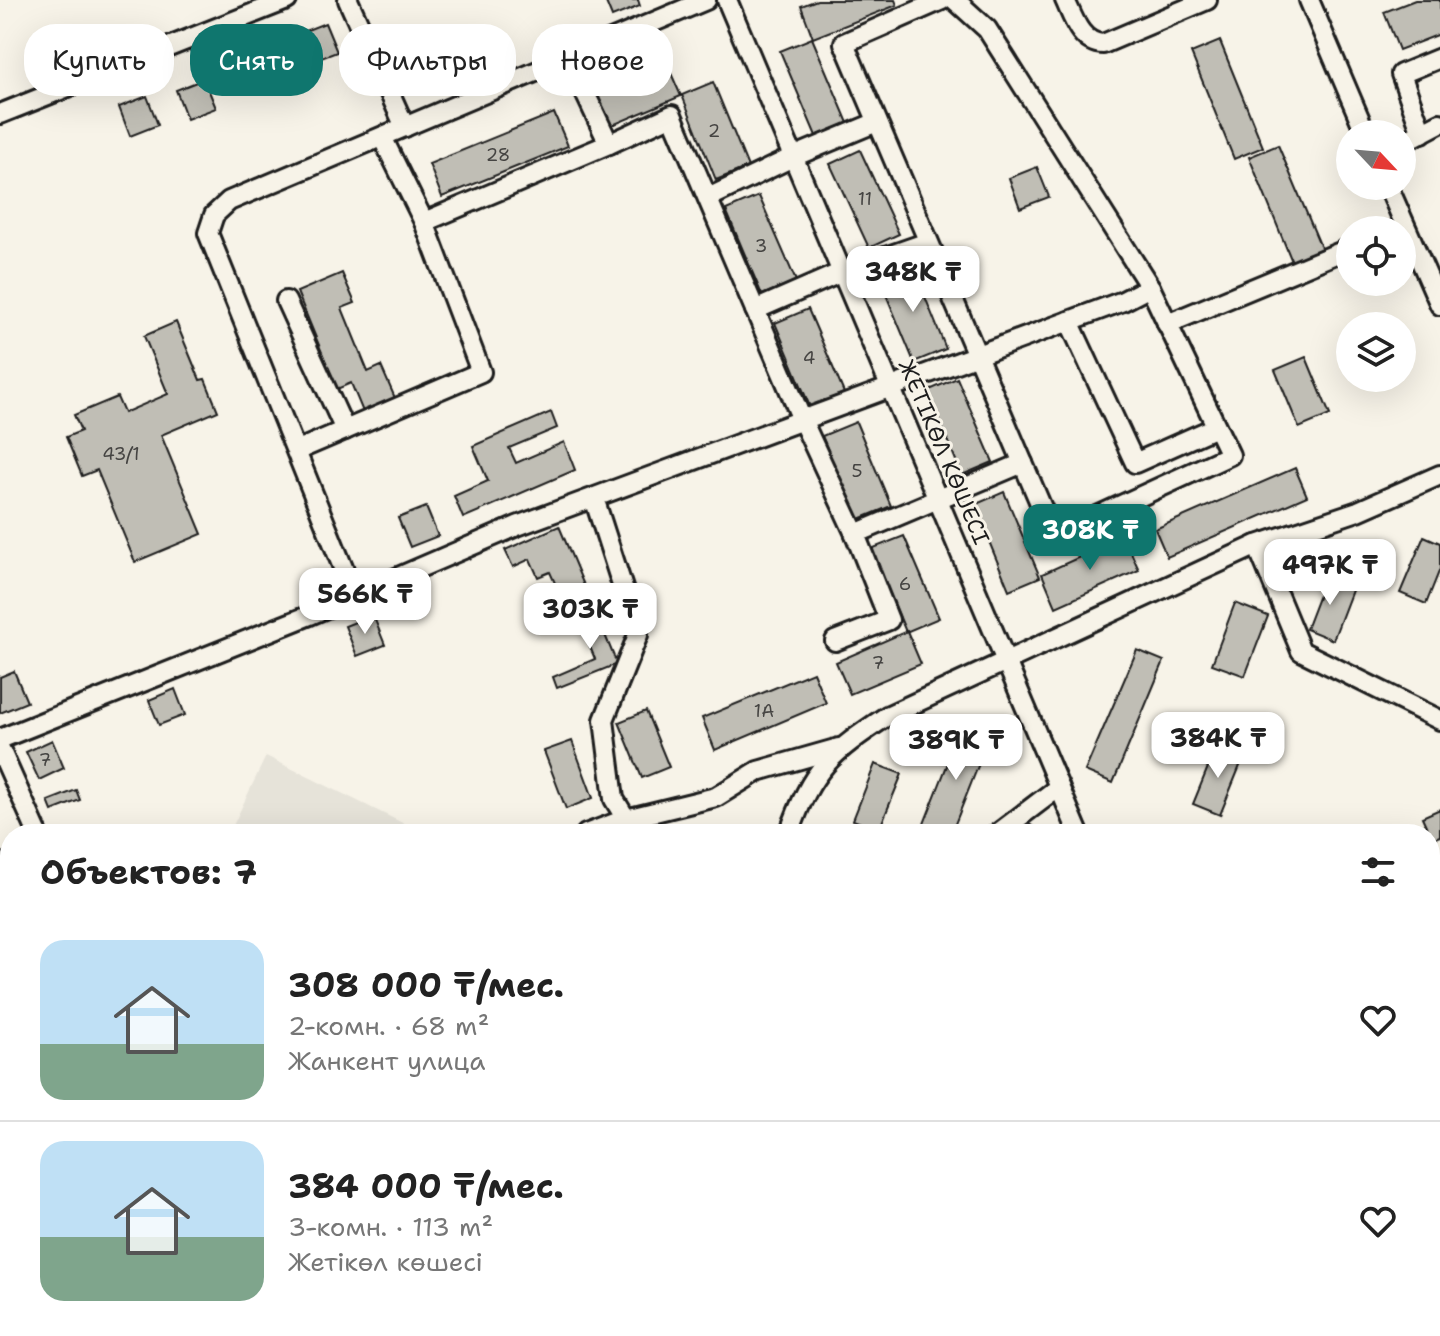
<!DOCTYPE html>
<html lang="ru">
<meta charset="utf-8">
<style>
body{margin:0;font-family:"Shantell Sans",sans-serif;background:#f6f6f6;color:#222;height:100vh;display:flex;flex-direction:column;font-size:30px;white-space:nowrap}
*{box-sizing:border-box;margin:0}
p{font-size:26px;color:#767676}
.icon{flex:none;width:44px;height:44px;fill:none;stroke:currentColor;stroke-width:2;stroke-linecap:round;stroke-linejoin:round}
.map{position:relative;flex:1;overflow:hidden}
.sheet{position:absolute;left:0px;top:824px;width:1440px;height:512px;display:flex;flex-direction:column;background:#fff;border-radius:32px 32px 0 0;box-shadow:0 8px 32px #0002}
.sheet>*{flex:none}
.banner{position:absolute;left:24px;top:24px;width:800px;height:72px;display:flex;gap:16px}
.needle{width:52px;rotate:116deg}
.fabs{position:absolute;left:1336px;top:120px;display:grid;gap:16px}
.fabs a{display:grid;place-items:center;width:80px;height:80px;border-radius:50%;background:#fff;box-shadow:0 8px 32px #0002;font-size:40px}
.price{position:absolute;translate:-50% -68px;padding:0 18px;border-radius:16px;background:#fff;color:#222;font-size:26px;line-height:52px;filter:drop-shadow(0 2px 4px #0008)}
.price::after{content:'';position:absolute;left:50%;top:48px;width:24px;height:18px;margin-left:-12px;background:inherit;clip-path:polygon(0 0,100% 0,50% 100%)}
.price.current{background:#0f766e;color:#fff}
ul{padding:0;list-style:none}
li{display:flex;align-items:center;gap:24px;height:200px;padding:0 40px}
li+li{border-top:2px solid #e0e0e0}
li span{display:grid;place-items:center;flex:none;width:224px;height:160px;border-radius:24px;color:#555}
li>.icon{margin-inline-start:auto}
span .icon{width:96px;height:96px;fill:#fffc;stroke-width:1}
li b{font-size:34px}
h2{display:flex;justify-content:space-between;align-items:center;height:96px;padding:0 40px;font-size:34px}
.pill{padding:0 28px;border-radius:32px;background:#fff;box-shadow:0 8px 32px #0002;font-size:28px;line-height:72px}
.pill.current{background:#0f766e;color:#fff}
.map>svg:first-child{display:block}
.built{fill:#e6e3d9}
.building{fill:#c0beb5;stroke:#1c1c1c;stroke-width:2}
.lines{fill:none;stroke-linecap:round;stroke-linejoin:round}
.minor-casing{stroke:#1c1c1c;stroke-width:24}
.minor{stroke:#f7f3e8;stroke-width:18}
.labels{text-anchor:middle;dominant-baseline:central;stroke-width:6;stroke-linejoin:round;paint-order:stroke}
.number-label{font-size:18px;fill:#454442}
.street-label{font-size:22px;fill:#1c1c1c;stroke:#f7f3e8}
</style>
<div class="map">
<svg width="1440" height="1336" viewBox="0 0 1440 1336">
<rect width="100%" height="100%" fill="#f7f3e8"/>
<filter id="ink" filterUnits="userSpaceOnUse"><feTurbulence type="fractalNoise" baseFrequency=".0125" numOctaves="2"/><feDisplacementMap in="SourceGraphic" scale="16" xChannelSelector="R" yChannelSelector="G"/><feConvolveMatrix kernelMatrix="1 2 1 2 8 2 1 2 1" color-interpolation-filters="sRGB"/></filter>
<g filter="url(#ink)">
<path class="built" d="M266,756L425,834H229Z"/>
<g class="building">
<path d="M605,0H638L640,6L612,17Z"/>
<path d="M817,0H895L897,5L813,38L801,6Z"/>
<path d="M1415,0H1440V34L1399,50L1384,12Z"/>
<path d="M325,23L337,52L308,63L297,34Z"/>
<path d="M277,35L288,64L260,75L249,46Z"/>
<path d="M812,38L848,123L816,136L780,51Z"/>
<path d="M1220,41L1263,147L1234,159L1191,53Z"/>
<path d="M667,64L681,96L608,127L595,95Z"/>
<path d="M204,79L216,108L187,119L176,90Z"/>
<path d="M713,82L748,167L716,180L682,95Z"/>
<path d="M147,96L158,125L130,136L119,107Z"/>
<path d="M554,113L568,146L442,197L429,164Z"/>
<path d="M1278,145L1323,252L1293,264L1249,157Z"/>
<path d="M860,150L899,234L869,248L830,164Z"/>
<path d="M1037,167L1049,197L1020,208L1009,178Z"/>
<path d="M759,196L796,281L762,295L726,210Z"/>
<path d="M913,267L946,349L914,362L880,280Z"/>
<path d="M342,273L355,303L342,308L368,372L381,366L395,398L363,412L351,383L337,389L297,292Z"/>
<path d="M808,309L844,393L810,407L775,323Z"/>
<path d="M176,322L200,380L205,379L218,411L161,435L202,534L135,562L97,470L82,476L66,437L81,431L74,415L117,397L124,413L168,394L144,336Z"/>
<path d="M1306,357L1330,415L1299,428L1275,370Z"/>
<path d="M957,378L993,462L962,475L927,391Z"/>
<path d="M551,412L557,428L509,448L516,463L564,442L575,470L463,518L454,496L488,481L473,446Z"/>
<path d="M856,422L891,506L857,520L822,436Z"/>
<path d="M1295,468L1307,496L1167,557L1155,529Z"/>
<path d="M1004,492L1040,577L1009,590L974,505Z"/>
<path d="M426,507L438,536L410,547L398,518Z"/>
<path d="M559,526L591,602L568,612L550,572L538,577L530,559L513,567L505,550Z"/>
<path d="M904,536L939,618L906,632L871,549Z"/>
<path d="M1424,536L1440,543V569L1426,604L1400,593Z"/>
<path d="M1124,537L1139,570L1056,607L1042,574Z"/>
<path d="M1327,574L1354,585L1333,640L1306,629Z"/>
<path d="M1235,603L1268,616L1245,676L1212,664Z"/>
<path d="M594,608L617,664L557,688L553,677L595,659L577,615Z"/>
<path d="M373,615L385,645L357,656L345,626Z"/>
<path d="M907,631L921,664L850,694L836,662Z"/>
<path d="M1137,650L1164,661L1113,783L1085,771Z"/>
<path d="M14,671L27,702L0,713V677Z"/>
<path d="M813,672L826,703L715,750L702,718Z"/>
<path d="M175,689L185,715L159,725L149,700Z"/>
<path d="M646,711L669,767L642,778L619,722Z"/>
<path d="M963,725L990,736L951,834H920Z"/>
<path d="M52,740L64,768L39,780L26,752Z"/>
<path d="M572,741L593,798L566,809L544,751Z"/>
<path d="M1217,745L1244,756L1220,815L1193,804Z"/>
<path d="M875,764L902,774L879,830L853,820Z"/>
<path d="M76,790L80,800L52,811L48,801Z"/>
<path d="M1440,809V836L1432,839L1422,817Z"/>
<path d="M1030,825L1051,834H1026Z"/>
<path d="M10,850V877L0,881V854Z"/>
<path d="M0,1025L10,1030L0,1051Z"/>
<path d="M10,1243V1265L0,1260Z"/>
<path d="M192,1326H224L219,1336H187Z"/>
<path d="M548,1326H586L581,1336H546L543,1335Z"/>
<path d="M1052,1326H1090L1094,1335L1056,1336Z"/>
<path d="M1256,1326H1269L1273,1336H1243L1242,1332Z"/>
</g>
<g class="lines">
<defs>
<g id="minor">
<path d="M348,0L405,127"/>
<path d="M727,0L1079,834"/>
<path d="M942,0L844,43L1054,536L1230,455L1150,287L987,29L955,0"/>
<path d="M1065,0C1073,17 1080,43 1103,44L1207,0"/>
<path d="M1309,0L1366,134"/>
<path d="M568,57L609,144L672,115L803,422L855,534L889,620L835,641"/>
<path d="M0,114L287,0"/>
<path d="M1422,133L1401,74L1440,58"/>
<path d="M1402,143L1440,123"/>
<path d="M1388,186L1440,305"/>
<path d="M708,198L793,157L877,122"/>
<path d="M424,222L609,144"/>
<path d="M286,301L345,430"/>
<path d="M755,310L842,272L928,242"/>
<path d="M1069,321L1135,463L1216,427"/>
<path d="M1167,324L1350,248"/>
<path d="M298,450L481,372L424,222L382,137"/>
<path d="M594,498L638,635L604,720L614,799L626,819"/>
<path d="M855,534L1023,463"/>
<path d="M1257,545L1301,651L1440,720"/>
<path d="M354,595L208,233L214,215L229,201L706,0"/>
<path d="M0,739L310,615L517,526L1123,301L1150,287"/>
<path d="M0,749L38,834"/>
<path d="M586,834L626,819L716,797L758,771L839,748"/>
<path d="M789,834C812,768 830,754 887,716L1257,545L1358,511L1440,475"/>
<path d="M997,834L1059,787"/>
<path d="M0,985L10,990"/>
<path d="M1433,1133L1440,1150"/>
<path d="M1430,1212L1440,1208"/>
<path d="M0,1282L10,1287"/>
<path d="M87,1326L107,1336"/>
<path d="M1020,1326L1023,1336"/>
<path d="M1288,1326L1292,1336"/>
<path d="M237,1336L242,1326"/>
<path d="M638,1336L640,1326"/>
<path d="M1132,1336L1156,1326"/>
</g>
</defs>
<use href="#minor" class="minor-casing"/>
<use href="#minor" class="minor"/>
</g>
</g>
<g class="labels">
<g class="number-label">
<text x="714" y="131">2</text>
<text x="498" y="155">28</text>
<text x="865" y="199">11</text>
<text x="761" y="246">3</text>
<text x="809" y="358">4</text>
<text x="121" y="454">43/1</text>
<text x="857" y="471">5</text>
<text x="905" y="584">6</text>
<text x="878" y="663">7</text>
<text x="764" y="711">1А</text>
<text x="45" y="760">7</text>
</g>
<g class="street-label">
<text transform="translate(944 452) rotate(67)">ЖЕТІКӨЛ КӨШЕСІ</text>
</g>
</g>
</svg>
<div class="fabs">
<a><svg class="needle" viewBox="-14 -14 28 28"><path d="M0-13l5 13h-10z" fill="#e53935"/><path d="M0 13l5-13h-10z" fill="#767676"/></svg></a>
<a><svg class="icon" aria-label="locate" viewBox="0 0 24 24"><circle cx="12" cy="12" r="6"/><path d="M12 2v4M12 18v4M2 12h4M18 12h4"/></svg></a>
<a><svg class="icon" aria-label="layers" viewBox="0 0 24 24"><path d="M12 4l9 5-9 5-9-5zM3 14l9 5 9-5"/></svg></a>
</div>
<b class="price" style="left:913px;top:314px">348K ₸</b>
<b class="price current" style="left:1090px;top:572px">308K ₸</b>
<b class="price" style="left:1330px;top:607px">497K ₸</b>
<b class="price" style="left:365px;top:636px">566K ₸</b>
<b class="price" style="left:590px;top:651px">303K ₸</b>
<b class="price" style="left:1218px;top:780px">384K ₸</b>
<b class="price" style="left:956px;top:782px">389K ₸</b>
<div class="banner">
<a class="pill">Купить</a>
<a class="pill current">Снять</a>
<a class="pill">Фильтры</a>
<a class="pill">Новое</a>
</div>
<section class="sheet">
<h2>Объектов: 7<svg class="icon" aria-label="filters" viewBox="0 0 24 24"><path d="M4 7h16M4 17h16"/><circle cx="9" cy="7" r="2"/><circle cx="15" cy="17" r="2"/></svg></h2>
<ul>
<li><span style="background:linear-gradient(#bfe0f5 65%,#7fa58c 0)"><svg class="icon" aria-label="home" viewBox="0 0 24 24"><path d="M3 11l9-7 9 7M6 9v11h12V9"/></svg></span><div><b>308 000 ₸/мес.</b><p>2-комн. · 68 m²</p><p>Жанкент улица</p></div><svg class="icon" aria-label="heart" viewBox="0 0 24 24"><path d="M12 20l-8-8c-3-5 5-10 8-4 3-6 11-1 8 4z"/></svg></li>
<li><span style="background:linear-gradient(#bfe0f5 60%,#7fa58c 0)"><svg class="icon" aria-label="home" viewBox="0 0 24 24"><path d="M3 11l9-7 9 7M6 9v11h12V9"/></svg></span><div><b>384 000 ₸/мес.</b><p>3-комн. · 113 m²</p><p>Жетікөл көшесі</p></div><svg class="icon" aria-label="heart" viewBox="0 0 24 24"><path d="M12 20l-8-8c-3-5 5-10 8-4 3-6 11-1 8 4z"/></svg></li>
</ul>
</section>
</div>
